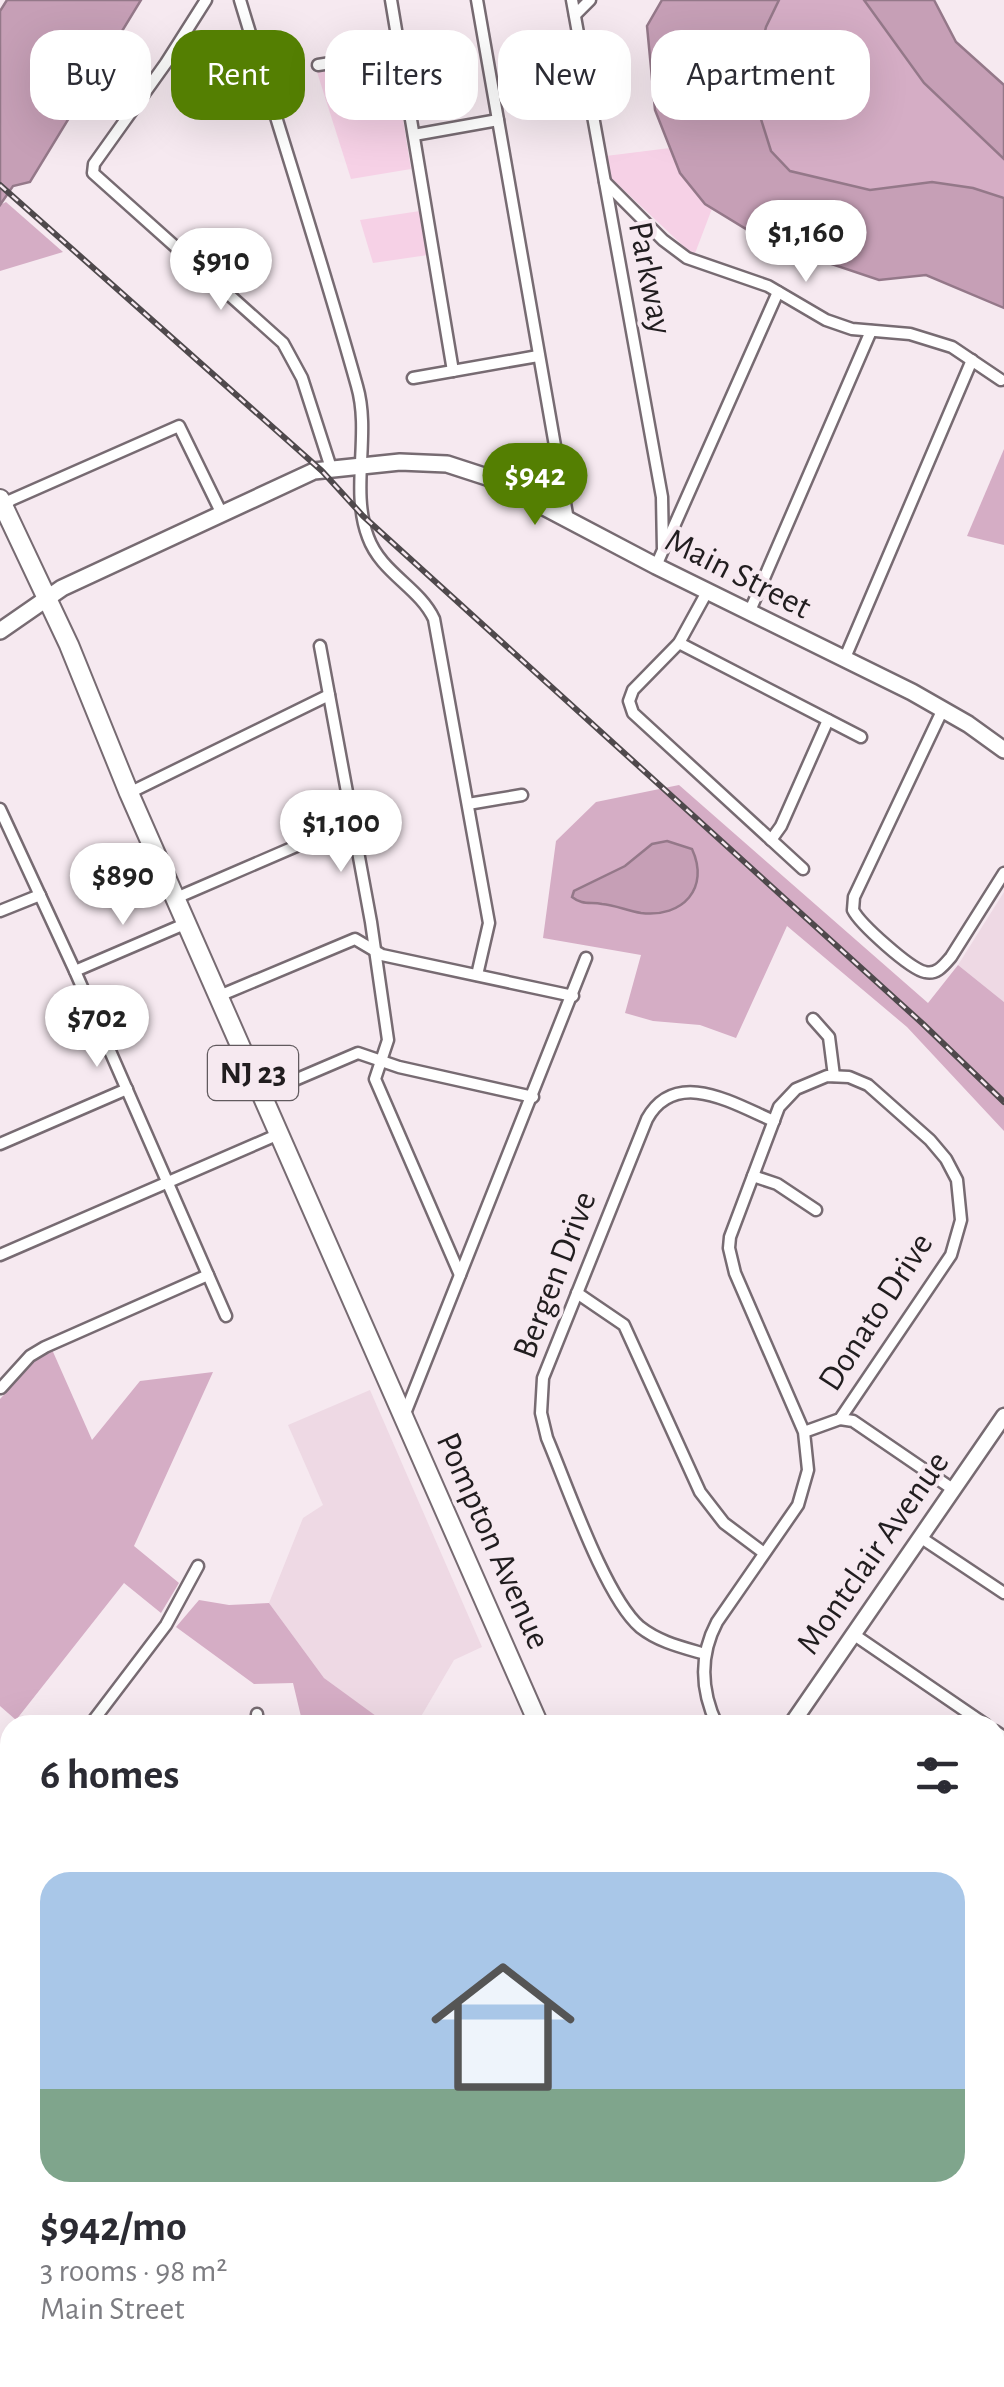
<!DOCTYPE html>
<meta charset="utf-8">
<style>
body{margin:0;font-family:"Alegreya Sans",sans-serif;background:#f2f2f3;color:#2b2b33;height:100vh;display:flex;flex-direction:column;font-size:38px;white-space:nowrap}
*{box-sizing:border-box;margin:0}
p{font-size:32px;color:#7c7c81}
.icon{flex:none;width:55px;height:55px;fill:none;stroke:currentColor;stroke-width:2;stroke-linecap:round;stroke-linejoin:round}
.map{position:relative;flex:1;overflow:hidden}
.side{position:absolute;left:0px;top:1715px;width:1005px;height:672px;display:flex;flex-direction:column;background:#fff;border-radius:30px 30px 0 0;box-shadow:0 10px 40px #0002}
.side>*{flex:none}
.banner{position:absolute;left:30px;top:30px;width:945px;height:90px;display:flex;gap:20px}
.price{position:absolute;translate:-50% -85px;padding:0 22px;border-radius:35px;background:#fff;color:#222;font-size:32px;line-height:65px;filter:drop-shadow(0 2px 5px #0008)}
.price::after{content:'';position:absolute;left:50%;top:60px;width:30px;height:22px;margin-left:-15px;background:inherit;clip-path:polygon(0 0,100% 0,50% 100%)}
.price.on{background:#547f02;color:#fff}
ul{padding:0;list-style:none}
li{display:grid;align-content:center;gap:20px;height:530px;padding:0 40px}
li+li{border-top:2px solid #e1e1e2}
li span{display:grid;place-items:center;height:310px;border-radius:30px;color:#555}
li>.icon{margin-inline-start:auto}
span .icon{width:180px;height:180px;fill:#fffc;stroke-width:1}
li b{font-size:42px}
h2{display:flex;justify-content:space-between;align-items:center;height:120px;padding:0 40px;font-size:42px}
.pill{padding:0 35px;border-radius:30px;background:#fff;box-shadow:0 10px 40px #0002;font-size:35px;line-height:90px}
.pill.on{background:#547f02;color:#fff}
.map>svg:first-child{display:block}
.built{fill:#eed9e4}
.green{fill:#f6d1e6}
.forest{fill:#d5adc5}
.water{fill:#c69fb6;stroke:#947889;stroke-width:2.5}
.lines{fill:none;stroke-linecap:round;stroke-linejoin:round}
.minor-casing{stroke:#776b72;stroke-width:15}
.tertiary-casing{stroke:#776b72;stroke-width:19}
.secondary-casing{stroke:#776b72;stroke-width:20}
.primary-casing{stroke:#776b72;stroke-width:22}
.minor{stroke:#fff;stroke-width:10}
.tertiary{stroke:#fff;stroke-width:14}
.secondary{stroke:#fff;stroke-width:15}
.primary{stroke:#fff;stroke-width:18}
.rail-casing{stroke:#4f494c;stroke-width:6}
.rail{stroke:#f6e9f0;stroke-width:2.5;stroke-dasharray:8;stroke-linecap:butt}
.labels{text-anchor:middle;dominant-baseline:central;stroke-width:8;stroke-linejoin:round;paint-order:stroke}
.shield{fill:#f6e9f0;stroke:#615a5e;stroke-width:2.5}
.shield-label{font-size:32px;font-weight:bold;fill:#211d1f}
.street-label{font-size:35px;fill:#211d1f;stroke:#f6e9f0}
</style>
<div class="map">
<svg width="1004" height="2387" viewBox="0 0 1004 2387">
<rect width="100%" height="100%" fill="#f6e9f0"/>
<g class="built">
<path d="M1004,892V1002L958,965Z"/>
<path d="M370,1390L482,1647L454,1660L416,1725H374L375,1716L324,1678L269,1603L303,1518L323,1505L288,1425Z"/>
</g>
<g class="green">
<path d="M388,59L394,64L411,169L351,179L317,72Z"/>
<path d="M670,148L680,174L713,206L694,256L610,177L606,156Z"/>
<path d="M420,211L428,255L373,263L360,220Z"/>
</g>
<g class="forest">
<path d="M779,0H864L924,83L1004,159V198L973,188L932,182L871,190L790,171L771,151L754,97L753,80L766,27Z"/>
<path d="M6,202L63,252L0,271V205Z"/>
<path d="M1004,449V545L967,536Z"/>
<path d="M679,785L928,1003L958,965L1004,1002V1131L907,1027L787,926L736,1038L700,1025L653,1021L625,1013L641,955L543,938L556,841L596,802Z"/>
<path d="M50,1345L92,1440L140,1381L213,1372L134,1546L179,1583L161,1613L124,1583L16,1720L0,1706V1399Z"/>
<path d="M199,1600L229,1605L269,1603L324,1678L376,1716L374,1725H303L293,1683L254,1684L176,1627Z"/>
<path d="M0,1875L10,1878V2105L0,2100Z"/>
<path d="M0,2194L10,2197V2337L0,2336Z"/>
<path d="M213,2378H664L675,2387H213Z"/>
</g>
<g class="water">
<path d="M7,0H141L30,182L13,186L0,205V11Z"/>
<path d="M662,0H779L766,27L753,80L754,97L771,151L790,171L870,190L932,182L973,188L1004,198V308L926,275L879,280L769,243L705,204L680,173L655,110L647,26Z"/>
<path d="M864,0H934L956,42L1004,85V159L924,83Z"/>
<path d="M667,841L692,849C710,888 683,918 641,913C628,911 615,905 602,904C589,902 582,905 572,897L574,891L625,866L652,844Z"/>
</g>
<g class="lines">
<defs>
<g id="minor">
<path d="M206,0L166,63L94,164L93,173L283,343L302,378L331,468"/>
<path d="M240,0C279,129 321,257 357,386C371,434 350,490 368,537C381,573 419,587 434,619L489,923L477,975"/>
<path d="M391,0L453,371"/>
<path d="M477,0L568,520"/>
<path d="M572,0L662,497L663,550L656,566"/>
<path d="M575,15L590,0"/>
<path d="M318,65L400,52"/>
<path d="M414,135L498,120"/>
<path d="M605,182L663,240L687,258L768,286L826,320L852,329L910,334L952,347L1001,380"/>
<path d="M413,378L538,356"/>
<path d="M1,508L11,500L179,426L221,512"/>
<path d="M667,542L778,292"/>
<path d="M707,592L679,643L633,690L629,701L633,713L803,869"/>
<path d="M749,613L871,331"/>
<path d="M679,643L861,737"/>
<path d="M320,646L371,922L388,1040L375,1079L460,1275"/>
<path d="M844,660L972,360"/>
<path d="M943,709L854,897L853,910C860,924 910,969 925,972C937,975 944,965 951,957L1004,873"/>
<path d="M129,793L329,695"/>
<path d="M468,804L522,795"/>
<path d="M0,809L75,971L226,1316"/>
<path d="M771,840L781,826L828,720"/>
<path d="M176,898L352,822"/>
<path d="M0,911L40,895"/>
<path d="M75,971L187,923"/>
<path d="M219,996L355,939L382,955L573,996"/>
<path d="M813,1019L829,1037L834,1076"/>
<path d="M262,1094L358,1053L399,1067L533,1097"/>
<path d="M0,1144L127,1089"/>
<path d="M753,1176L777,1184L816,1210"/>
<path d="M0,1255L279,1134"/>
<path d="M577,1293L624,1325L700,1492L724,1523L764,1553"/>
<path d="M1,1388L30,1356L45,1347L208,1275"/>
<path d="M404,1416L586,958"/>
<path d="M840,1419L853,1421L954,1490"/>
<path d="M920,1537L1004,1593"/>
<path d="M853,1634L986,1725"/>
<path d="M705,1654C681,1647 659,1642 640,1627C605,1597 567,1485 547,1438L541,1413L543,1378L647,1119C676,1067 734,1104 774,1121"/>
<path d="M90,1725L166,1625L198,1566"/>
<path d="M257,1725V1714"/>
<path d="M717,1725C701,1691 699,1656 717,1622L798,1505L808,1470L804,1432L735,1273L729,1248L730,1237L779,1107L796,1089L827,1076L849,1077L868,1085L930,1140L946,1159L957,1180L961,1220L951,1255L840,1419L804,1432"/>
<path d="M995,1731L1004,1737"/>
<path d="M995,1847L1004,1833"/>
<path d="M995,2018L1004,2021"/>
<path d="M995,2144L1004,2147"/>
<path d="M735,2378L745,2387"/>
</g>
<g id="tertiary">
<path d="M791,1725L1004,1416"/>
<path d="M0,1785L10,1789"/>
<path d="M71,2387L72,2378"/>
</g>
<g id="secondary">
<path d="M0,631L62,588L314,471L400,462L447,464L487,477L656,566L912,692L968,724L1004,750"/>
<path d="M995,2238L1004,2240"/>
</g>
<g id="primary">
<path d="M0,499L69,645L129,793L539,1725"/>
<path d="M827,2378L832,2387"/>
</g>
</defs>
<use href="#minor" class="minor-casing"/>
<use href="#tertiary" class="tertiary-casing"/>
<use href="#secondary" class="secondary-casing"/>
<use href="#primary" class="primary-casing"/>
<use href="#minor" class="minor"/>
<use href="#tertiary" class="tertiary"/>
<use href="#secondary" class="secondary"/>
<use href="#primary" class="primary"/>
<defs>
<path id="rail" d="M0,185L322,471L363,516L923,1024L1004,1102"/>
</defs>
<use href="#rail" class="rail-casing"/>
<use href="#rail" class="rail"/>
</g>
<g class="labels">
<rect class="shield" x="208" y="1046" width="90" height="54" rx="8"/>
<g class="shield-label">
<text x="253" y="1073">NJ 23</text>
</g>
<g class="street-label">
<text transform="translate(650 278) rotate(79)">Parkway</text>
<text transform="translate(738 574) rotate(27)">Main Street</text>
<text transform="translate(555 1275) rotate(-69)">Bergen Drive</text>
<text transform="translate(876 1312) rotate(-57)">Donato Drive</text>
<text transform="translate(493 1541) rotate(66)">Pompton Avenue</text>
<text transform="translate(873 1553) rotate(-55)">Montclair Avenue</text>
</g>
</g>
</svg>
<b class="price" style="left:806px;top:285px">$1,160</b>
<b class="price" style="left:221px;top:313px">$910</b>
<b class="price on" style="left:535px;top:528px">$942</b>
<b class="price" style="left:341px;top:875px">$1,100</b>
<b class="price" style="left:123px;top:928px">$890</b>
<b class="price" style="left:97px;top:1070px">$702</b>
<div class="banner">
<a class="pill">Buy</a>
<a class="pill on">Rent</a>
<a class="pill">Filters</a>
<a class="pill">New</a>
<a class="pill">Apartment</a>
</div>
<section class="side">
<h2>6 homes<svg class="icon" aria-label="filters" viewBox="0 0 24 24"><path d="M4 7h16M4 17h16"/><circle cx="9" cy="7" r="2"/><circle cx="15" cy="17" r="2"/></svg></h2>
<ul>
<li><span style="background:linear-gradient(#a9c7e8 70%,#7fa58c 0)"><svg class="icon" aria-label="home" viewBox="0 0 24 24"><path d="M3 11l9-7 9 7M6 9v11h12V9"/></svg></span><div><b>$942/mo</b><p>3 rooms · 98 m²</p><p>Main Street</p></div></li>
</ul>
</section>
</div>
